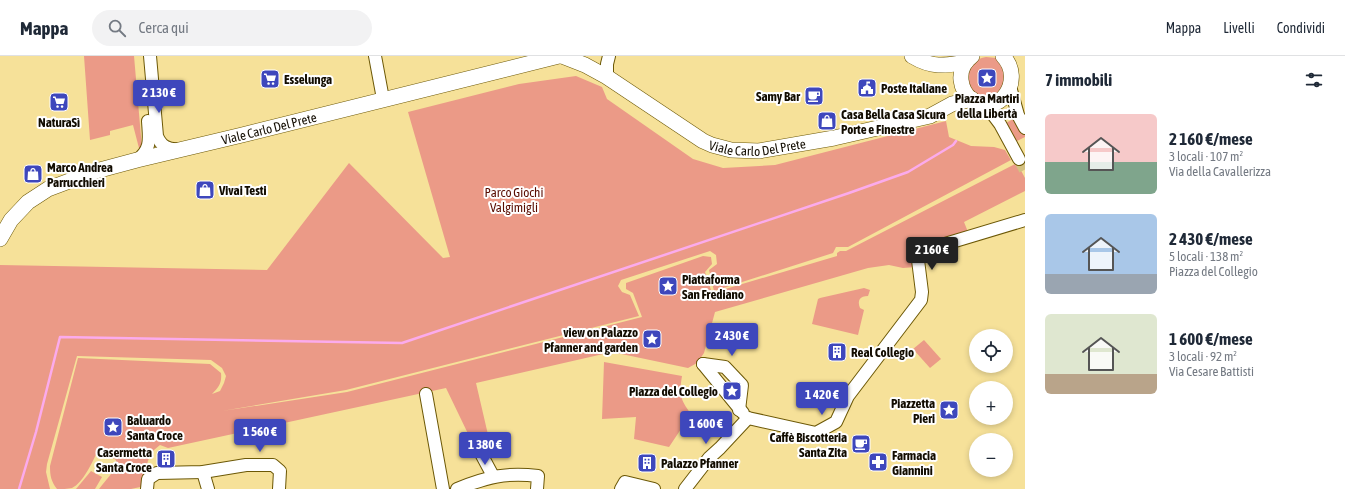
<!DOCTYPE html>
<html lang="it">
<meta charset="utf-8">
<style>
body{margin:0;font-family:"Asap Condensed",sans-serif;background:#f2f2f3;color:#1f2937;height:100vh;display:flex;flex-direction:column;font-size:15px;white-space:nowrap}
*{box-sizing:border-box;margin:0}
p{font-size:13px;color:#747a83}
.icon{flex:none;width:22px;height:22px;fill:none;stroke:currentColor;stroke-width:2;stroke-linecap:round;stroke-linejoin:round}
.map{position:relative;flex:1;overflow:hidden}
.details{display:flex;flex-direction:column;background:#fff;width:320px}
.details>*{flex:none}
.controls{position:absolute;left:969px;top:273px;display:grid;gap:8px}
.controls a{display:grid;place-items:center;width:44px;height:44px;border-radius:50%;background:#fff;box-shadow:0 2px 6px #0003;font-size:20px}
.price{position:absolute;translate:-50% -34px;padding:0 9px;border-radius:4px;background:#3e47bc;color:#fff;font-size:13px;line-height:26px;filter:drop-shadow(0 1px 2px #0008)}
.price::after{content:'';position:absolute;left:50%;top:24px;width:12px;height:9px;margin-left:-6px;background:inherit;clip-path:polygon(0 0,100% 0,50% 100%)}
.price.active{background:#222;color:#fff}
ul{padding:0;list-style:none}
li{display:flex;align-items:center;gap:12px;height:100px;padding:0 20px}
li span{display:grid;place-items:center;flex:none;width:112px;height:80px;border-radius:6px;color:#555}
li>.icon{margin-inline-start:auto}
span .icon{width:48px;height:48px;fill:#fffc;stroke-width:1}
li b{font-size:17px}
h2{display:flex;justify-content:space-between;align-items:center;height:48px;padding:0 20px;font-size:17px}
header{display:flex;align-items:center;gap:24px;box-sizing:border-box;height:56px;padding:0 20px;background:#fff;border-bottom:1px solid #e0e1e3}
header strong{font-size:19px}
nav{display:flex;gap:22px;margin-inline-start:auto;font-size:14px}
.search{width:280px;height:36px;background:#f2f2f3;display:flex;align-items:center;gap:10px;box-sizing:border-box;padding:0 14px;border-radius:22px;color:#747a83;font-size:15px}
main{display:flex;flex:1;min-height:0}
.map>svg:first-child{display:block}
.green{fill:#eb9a87}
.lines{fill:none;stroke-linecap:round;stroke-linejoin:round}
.stream{stroke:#fbabec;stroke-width:2.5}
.minor-tunnel{stroke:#d4c182;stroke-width:12;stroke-dasharray:12 6;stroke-linecap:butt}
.minor-casing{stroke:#6c5806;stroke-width:14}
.major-casing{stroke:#6c5806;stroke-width:16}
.minor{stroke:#fff;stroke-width:12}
.major{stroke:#fff;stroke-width:15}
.labels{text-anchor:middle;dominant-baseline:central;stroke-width:4;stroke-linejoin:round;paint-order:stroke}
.poi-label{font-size:13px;font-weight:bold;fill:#120c00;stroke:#fff;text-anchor:start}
.street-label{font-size:13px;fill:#120c00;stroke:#fff}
.park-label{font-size:13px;fill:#590c00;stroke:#fff}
</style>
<header>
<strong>Mappa</strong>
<div class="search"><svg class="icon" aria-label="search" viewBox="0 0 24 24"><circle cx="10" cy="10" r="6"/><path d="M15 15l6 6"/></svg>Cerca qui</div>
<nav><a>Mappa</a><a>Livelli</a><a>Condividi</a></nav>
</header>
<main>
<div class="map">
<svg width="1025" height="433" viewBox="0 0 1025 433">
<rect width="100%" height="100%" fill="#f6e199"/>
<g class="green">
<path d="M84,0H134L142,92L140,96L133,69L110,75V79L90,84Z"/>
<path d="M986,1L996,2L1006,12L1002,35C999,37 994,40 990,41C965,47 959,5 986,1Z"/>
<path d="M576,20L602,31L607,43L693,103L723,112L775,109L946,65L949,81L971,90L994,91L1005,94L1011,104L848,191H836L833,197L714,235L709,214L717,208L716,199L710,195L621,224L618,230L622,236L630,239L639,260L346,334L222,355L347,336L642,261L633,237L626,233V227L703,200L711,201L712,208L705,216L712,237L837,200V197L840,195H846L1017,107L1025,122V135L964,166L968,176L920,192L916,196V211L903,212L889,209L868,212L715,256L704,297L697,307L688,312L612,296L476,327L489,383L472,386L446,332L168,392L160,389L154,394L150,399L142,423L145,430L131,433H99C106,423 116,416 116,404L98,394C93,405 83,427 72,432C68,433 61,433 57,433C51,425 50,420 50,410L78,302L210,308L221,317C222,327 219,331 212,338L220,335L224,327L226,320L222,312L211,304L77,300L47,408L46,416L50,433H0V209L267,214L349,107L443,202L450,201L408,56L519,28Z"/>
<path d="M1017,61L1025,78V81L1015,86L1004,68Z"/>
<path d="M864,232L870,234L868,240C860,240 857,244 860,252L864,254L858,279L812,268L818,243L820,242Z"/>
<path d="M924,284L941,303L930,312L913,293Z"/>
<path d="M604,306L682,320C679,338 680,343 691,358L669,391L634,383L636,361L602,363Z"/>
<path d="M91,415L102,421L95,433H76Z"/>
</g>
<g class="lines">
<path class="stream" d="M19,433L36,376L60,281L402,287L849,137L908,116L953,89L956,85"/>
<path class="minor-tunnel" d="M1019,103L1025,114"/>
<defs>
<g id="minor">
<path d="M150,0L157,80C161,90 168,94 179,93"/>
<path d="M375,0L383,43"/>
<path d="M607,21V8L609,0"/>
<path d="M1011,34L1018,59L1025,72"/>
<path d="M985,48L1000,68L1019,103"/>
<path d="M137,104C152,93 149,82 148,65"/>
<path d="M703,308L725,311L742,329L739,354"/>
<path d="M703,308L743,357"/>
<path d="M426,338L443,433"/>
<path d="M748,362L816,377L836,366L848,340L921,244L922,236L918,204L921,199L935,191L1025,164"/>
<path d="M478,392L493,420"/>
<path d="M203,416L208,433"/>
<path d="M147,433L148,423L157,417L203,416L246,409H273L280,415L279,433"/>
<path d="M457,433C487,421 506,416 538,420L537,433"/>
<path d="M621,433L625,426L654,433"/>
<path d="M685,433L709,402L720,392L748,362"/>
</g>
<g id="major">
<path id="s1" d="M562,0L585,9L607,21L703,85L712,89L731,94L759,95L834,82L930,60L952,48L972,43"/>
<path d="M912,0C932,12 944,10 966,6"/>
<path d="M972,0C964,6 960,15 961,24C962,32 966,39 971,43C1000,64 1025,23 1003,0"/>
<path id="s2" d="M0,183L11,164L28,146L48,133L96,115L137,104L242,79L559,0"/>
</g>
</defs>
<use href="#minor" class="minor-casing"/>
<use href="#major" class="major-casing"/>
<use href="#minor" class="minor"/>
<use href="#major" class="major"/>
</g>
<defs>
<symbol id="sight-square" viewBox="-11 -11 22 22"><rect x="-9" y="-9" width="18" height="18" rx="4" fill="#3e47bc" stroke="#fff"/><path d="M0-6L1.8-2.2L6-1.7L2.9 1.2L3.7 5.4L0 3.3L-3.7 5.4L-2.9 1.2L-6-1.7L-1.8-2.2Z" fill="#fff"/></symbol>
<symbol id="supermarket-square" viewBox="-11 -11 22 22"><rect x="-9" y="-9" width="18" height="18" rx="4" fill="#3e47bc" stroke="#fff"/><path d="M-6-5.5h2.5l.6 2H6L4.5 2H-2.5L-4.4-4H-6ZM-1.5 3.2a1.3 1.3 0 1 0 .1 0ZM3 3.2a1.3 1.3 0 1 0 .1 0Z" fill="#fff"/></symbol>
<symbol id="civic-square" viewBox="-11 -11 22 22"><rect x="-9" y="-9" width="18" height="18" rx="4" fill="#3e47bc" stroke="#fff"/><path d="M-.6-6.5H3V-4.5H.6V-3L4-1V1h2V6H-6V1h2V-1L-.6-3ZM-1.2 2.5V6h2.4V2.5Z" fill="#fff"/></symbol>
<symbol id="cafe-square" viewBox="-11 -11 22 22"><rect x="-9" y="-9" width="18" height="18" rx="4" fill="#3e47bc" stroke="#fff"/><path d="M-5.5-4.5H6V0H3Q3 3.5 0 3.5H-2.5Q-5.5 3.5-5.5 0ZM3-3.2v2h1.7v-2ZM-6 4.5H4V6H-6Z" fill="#fff"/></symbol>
<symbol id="shop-square" viewBox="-11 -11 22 22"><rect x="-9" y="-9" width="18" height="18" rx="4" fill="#3e47bc" stroke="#fff"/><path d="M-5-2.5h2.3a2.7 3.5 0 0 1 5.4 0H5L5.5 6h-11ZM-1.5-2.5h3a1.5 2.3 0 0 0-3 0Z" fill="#fff"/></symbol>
<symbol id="building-square" viewBox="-11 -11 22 22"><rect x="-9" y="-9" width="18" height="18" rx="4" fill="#3e47bc" stroke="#fff"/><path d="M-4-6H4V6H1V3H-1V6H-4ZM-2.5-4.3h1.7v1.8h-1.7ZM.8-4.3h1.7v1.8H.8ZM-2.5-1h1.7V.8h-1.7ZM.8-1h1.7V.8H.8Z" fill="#fff"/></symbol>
<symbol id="pharmacy-square" viewBox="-11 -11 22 22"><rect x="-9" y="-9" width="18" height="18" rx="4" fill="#3e47bc" stroke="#fff"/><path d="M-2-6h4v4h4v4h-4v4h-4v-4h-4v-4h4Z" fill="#fff"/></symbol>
</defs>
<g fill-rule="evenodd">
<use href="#sight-square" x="976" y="11" width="22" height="22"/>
<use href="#supermarket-square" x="259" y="12" width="22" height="22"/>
<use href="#civic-square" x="856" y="21" width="22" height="22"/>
<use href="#cafe-square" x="803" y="29" width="22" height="22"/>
<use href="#supermarket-square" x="48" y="35" width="22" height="22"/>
<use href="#shop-square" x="816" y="54" width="22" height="22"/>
<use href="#shop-square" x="22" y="107" width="22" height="22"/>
<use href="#shop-square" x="194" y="123" width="22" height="22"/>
<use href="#sight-square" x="657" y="219" width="22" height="22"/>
<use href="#sight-square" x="641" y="272" width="22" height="22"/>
<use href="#building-square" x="826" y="285" width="22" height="22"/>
<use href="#sight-square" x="721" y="324" width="22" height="22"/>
<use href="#sight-square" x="938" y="343" width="22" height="22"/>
<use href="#sight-square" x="102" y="360" width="22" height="22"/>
<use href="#cafe-square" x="850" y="377" width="22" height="22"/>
<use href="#building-square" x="155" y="392" width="22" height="22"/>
<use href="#pharmacy-square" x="867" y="395" width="22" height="22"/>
<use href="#building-square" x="636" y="396" width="22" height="22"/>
</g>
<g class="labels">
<g class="poi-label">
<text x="284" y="23">Esselunga</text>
<text x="881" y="32">Poste Italiane</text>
<text x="800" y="40" text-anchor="end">Samy Bar</text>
<text x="987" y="42" text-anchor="middle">Piazza Martiri<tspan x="987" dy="15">della Libertà</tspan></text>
<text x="841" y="58">Casa Bella Casa Sicura<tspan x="841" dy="15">Porte e Finestre</tspan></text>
<text x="59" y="66" text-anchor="middle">NaturaSì</text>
<text x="47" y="111">Marco Andrea<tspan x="47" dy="15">Parrucchieri</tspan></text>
<text x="219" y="134">Vivai Testi</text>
<text x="682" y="223">Piattaforma<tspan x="682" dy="15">San Frediano</tspan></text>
<text x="638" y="276" text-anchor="end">view on Palazzo<tspan x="638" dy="15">Pfanner and garden</tspan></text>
<text x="851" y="296">Real Collegio</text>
<text x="718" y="335" text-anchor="end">Piazza del Collegio</text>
<text x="935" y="347" text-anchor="end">Piazzetta<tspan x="935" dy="15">Pieri</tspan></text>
<text x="127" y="364">Baluardo<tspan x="127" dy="15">Santa Croce</tspan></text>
<text x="847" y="381" text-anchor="end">Caffè Biscotteria<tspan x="847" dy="15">Santa Zita</tspan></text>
<text x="152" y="396" text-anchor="end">Casermetta<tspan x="152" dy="15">Santa Croce</tspan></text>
<text x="892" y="399">Farmacia<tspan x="892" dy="15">Giannini</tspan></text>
<text x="661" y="407">Palazzo Pfanner</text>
</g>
<g class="street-label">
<text stroke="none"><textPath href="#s2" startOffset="300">Viale Carlo Del Prete</textPath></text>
<text stroke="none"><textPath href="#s1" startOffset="221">Viale Carlo Del Prete</textPath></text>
</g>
<g class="park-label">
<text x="514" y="136">Parco Giochi<tspan x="514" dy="15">Valgimigli</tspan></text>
</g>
</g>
</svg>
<div class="controls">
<a><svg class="icon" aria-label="locate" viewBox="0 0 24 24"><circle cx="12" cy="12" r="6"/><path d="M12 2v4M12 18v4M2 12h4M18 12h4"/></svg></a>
<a>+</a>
<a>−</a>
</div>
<b class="price" style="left:159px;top:58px">2 130 €</b>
<b class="price active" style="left:932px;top:215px">2 160 €</b>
<b class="price" style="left:732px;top:301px">2 430 €</b>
<b class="price" style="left:822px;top:360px">1 420 €</b>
<b class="price" style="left:706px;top:389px">1 600 €</b>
<b class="price" style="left:260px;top:397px">1 560 €</b>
<b class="price" style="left:485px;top:410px">1 380 €</b>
</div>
<section class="details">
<h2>7 immobili<svg class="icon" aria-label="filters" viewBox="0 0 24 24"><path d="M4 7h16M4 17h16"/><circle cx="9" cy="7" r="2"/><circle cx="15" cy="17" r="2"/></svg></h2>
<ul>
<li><span style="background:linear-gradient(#f6c9c9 60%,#7fa58c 0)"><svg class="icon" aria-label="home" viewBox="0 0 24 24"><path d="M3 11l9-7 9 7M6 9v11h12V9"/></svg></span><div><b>2 160 €/mese</b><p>3 locali · 107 m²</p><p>Via della Cavallerizza</p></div></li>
<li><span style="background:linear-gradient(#a9c7e8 75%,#9aa5b1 0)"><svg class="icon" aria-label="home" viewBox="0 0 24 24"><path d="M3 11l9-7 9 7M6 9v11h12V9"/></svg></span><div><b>2 430 €/mese</b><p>5 locali · 138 m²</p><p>Piazza del Collegio</p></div></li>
<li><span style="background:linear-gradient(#dfe7d0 75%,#b9a48a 0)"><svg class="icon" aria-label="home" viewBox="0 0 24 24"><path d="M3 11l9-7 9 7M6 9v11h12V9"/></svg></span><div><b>1 600 €/mese</b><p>3 locali · 92 m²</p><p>Via Cesare Battisti</p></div></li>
</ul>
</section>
</main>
